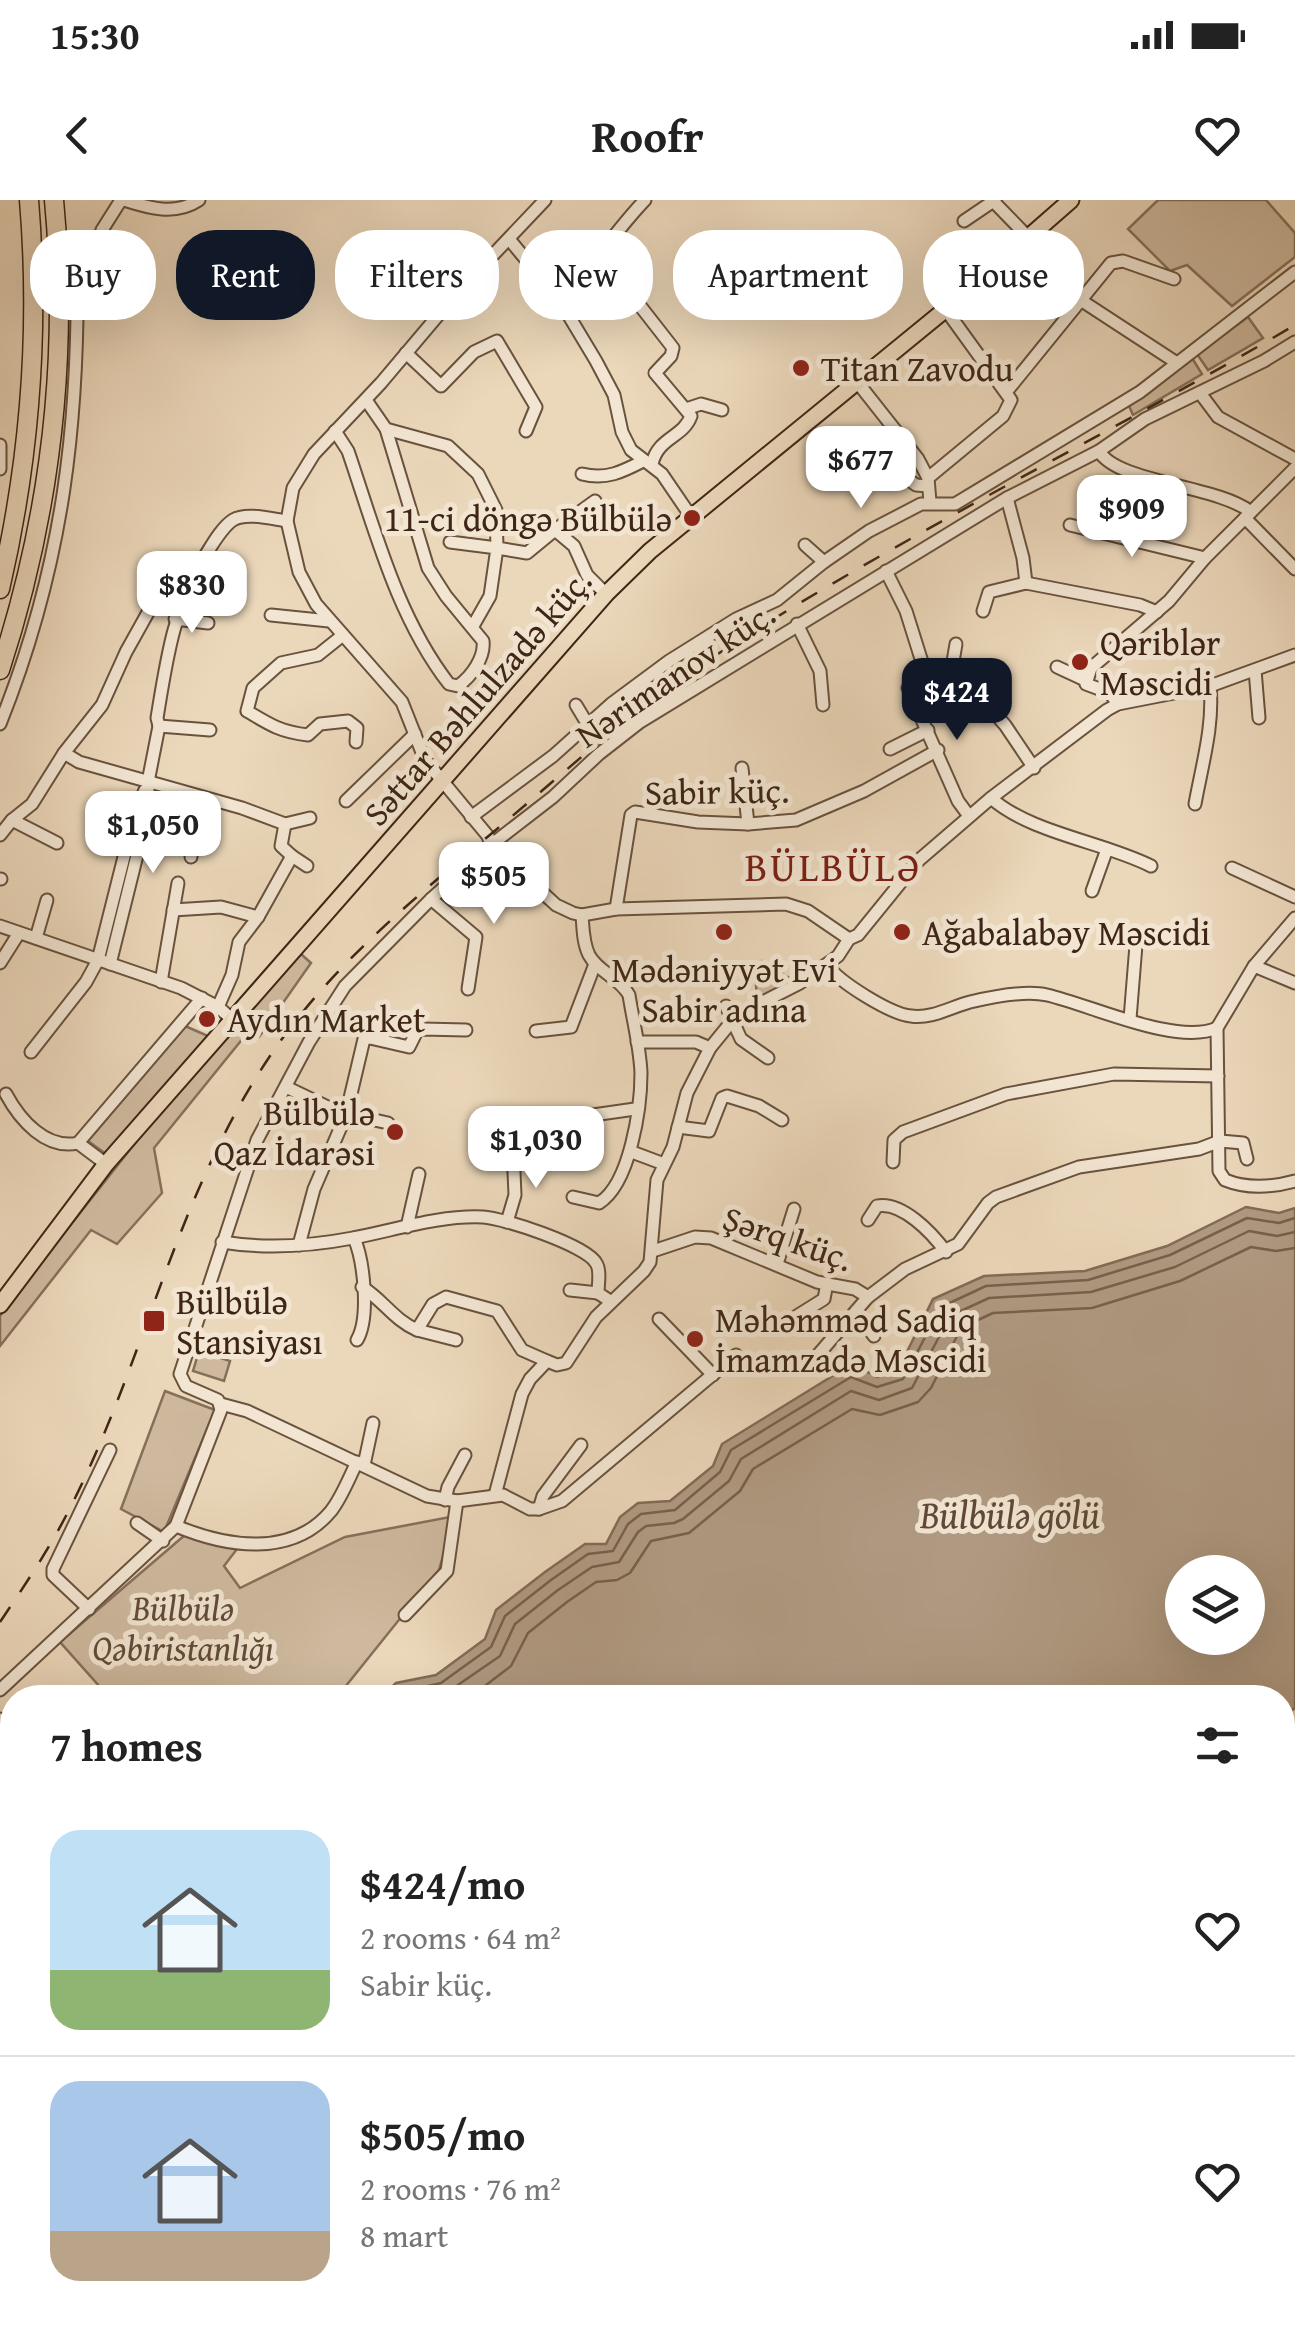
<!DOCTYPE html>
<meta charset="utf-8">
<style>
body{margin:0;font-family:"Gentium Book Plus",serif;background:#f6f6f6;color:#222;height:100vh;display:flex;flex-direction:column;font-size:38px;white-space:nowrap}
*{box-sizing:border-box;margin:0}
p{font-size:32px;color:#767676}
.icon{flex:none;width:55px;height:55px;fill:none;stroke:currentColor;stroke-width:2;stroke-linecap:round;stroke-linejoin:round}
.map{position:relative;flex:1;overflow:hidden}
.sheet{position:absolute;left:0px;top:1485px;width:1295px;height:640px;display:flex;flex-direction:column;background:#fff;border-radius:40px 40px 0 0;box-shadow:0 10px 40px #0002}
.sheet>*{flex:none}
.guide{position:absolute;left:30px;top:30px;width:1235px;height:90px;display:flex;gap:20px}
.tools{position:absolute;left:1165px;top:1355px;display:grid;gap:20px}
.tools a{display:grid;place-items:center;width:100px;height:100px;border-radius:50%;background:#fff;box-shadow:0 10px 40px #0002;font-size:50px}
.price{position:absolute;translate:-50% -85px;padding:0 22px;border-radius:20px;background:#fff;color:#222;font-size:32px;line-height:65px;filter:drop-shadow(0 2px 5px #0008)}
.price::after{content:'';position:absolute;left:50%;top:60px;width:30px;height:22px;margin-left:-15px;background:inherit;clip-path:polygon(0 0,100% 0,50% 100%)}
.price.current{background:#111827;color:#fff}
ul{padding:0;list-style:none}
li{display:flex;align-items:center;gap:30px;height:250px;padding:0 50px}
li+li{border-top:2px solid #e0e0e0}
li span{display:grid;place-items:center;flex:none;width:280px;height:200px;border-radius:30px;color:#555}
li>.icon{margin-inline-start:auto}
span .icon{width:120px;height:120px;fill:#fffc;stroke-width:1}
li b{font-size:42px}
h2{display:flex;justify-content:space-between;align-items:center;height:120px;padding:0 50px;font-size:42px}
.tag{padding:0 35px;border-radius:40px;background:#fff;box-shadow:0 10px 40px #0002;font-size:35px;line-height:90px}
.tag.current{background:#111827;color:#fff}
.status{display:flex;justify-content:space-between;align-items:center;height:70px;padding:0 50px;background:#fff;direction:ltr}
.status svg{height:28px;fill:currentColor}
header{display:flex;justify-content:space-between;align-items:center;height:130px;padding:0 50px;background:#fff;font-size:45px;font-weight:700}
.map>svg:first-child{display:block}
.green{fill:#ceb99e;stroke:#866f5a;stroke-width:2.5}
.water{fill:#b09a82;stroke:#826b56;stroke-width:2.5;fill-rule:evenodd}
.lines{fill:none;stroke-linecap:round;stroke-linejoin:round}
.shore{stroke:#77604c;stroke-width:2.5}
.minor-casing{stroke:#69523e;stroke-width:15}
.major-casing{stroke:#3e2515;stroke-width:19}
.highway-casing{stroke:#3e2515;stroke-width:21}
.minor{stroke:#f2e5d2;stroke-width:11}
.major{stroke:#ebd7ba;stroke-width:15}
.highway{stroke:#ebd7ba;stroke-width:18}
.rail{stroke:#3e2515;stroke-width:2.5;stroke-dasharray:18 18;stroke-linecap:butt}
.poi-dot{fill:#8f2418;stroke:#f2e5d2;stroke-width:4}
.labels{text-anchor:middle;dominant-baseline:central;stroke-width:10;stroke-linejoin:round;paint-order:stroke}
.poi-label{font-size:35px;fill:#3e2515;stroke:#f2e5d2;text-anchor:start}
.street-label{font-size:35px;fill:#3e2515;stroke:#f2e5d2}
.park-label{font-size:35px;font-style:italic;fill:#624a37;stroke:#f2e5d2}
.water-label{font-size:38px;font-style:italic;fill:#604836;stroke:#f2e5d2}
.quarter-label{font-size:40px;letter-spacing:2.5px;fill:#7a1f14;stroke:#f2e5d2}
</style>
<div class="status"><b>15:30</b><svg viewBox="0 0 49 12"><path d="M0 12V9h3v3zM5 12V6h3v6zM10 12V3h3v9zM15 12V0h3v12zM26 1h20v11H26zM47 4h2v5h-2z"/></svg></div>
<header><svg class="icon" aria-label="back" viewBox="0 0 24 24"><path d="M15 5l-7 7 7 7"/></svg>Roofr<svg class="icon" aria-label="heart" viewBox="0 0 24 24"><path d="M12 20l-8-8c-3-5 5-10 8-4 3-6 11-1 8 4z"/></svg></header>
<div class="map">
<svg width="1295" height="2125" viewBox="0 0 1295 2125">
<rect width="100%" height="100%" fill="#ebd7ba"/>
<filter id="stains"><feTurbulence type="fractalNoise" baseFrequency=".002" numOctaves="4"/><feColorMatrix values="0 0 0 0 .2 0 0 0 0 .09 0 0 0 0 .02 0 0 0 .5 -.17"/></filter>
<radialGradient id="worn" r=".72"><stop offset=".6" stop-color="#630" stop-opacity="0"/><stop offset="1" stop-color="#630" stop-opacity=".3"/></radialGradient>
<g class="green">
<path d="M1158,0H1266L1295,33V57L1232,106L1187,65L1170,71L1128,29Z"/>
<path d="M1248,117L1263,138L1208,170L1197,154Z"/>
<path d="M1192,158L1202,174L1133,215L1129,206Z"/>
<path d="M301,754L311,763L259,837H244L154,948L162,993L117,1044L91,1030L0,1146V1116L13,1098L158,914Z"/>
<path d="M762,761L794,781L757,802L755,767Z"/>
<path d="M185,826L208,836L106,954L88,941Z"/>
<path d="M199,1151L230,1161L224,1181L193,1171Z"/>
<path d="M165,1191L215,1210L164,1332L121,1309Z"/>
<path d="M450,1317L448,1339L439,1370L337,1497H109L60,1442L185,1335L237,1349L224,1366L240,1388L345,1337Z"/>
<path d="M0,2054L12,2063V2112L68,2113L82,2125H0Z"/>
</g>
<path class="water" d="M1246,1007L1279,1013L1295,1008V1508L1283,1517L1282,1498L381,1497L396,1483L436,1475L485,1439L496,1410L545,1372L585,1344H606L620,1317L638,1303L670,1301L713,1266L722,1244L852,1164L877,1177L898,1170L933,1099L984,1076L1085,1071L1167,1046ZM1182,1372H1248V1438H1182Z"/>
<g class="lines">
<g class="shore">
<path d="M395,1498L402,1492L441,1483L491,1447L505,1416L551,1380L588,1354L613,1351L628,1324L641,1314L675,1310L720,1272L731,1250L851,1177L877,1187L903,1179L941,1107L986,1086L1088,1080L1170,1055L1247,1018L1279,1023L1295,1018"/>
<path d="M439,1498L500,1456L515,1424L558,1390L592,1367L619,1362L638,1332L646,1326L674,1323L683,1319L729,1281L741,1259L851,1191L879,1200L912,1188L950,1116L989,1098L1091,1092L1175,1067L1249,1031L1277,1036L1295,1032"/>
<path d="M469,1498L511,1466L528,1433L567,1402L596,1382L617,1380L630,1373L651,1341L689,1333L740,1291L753,1269L852,1209L880,1215L918,1202L931,1188L961,1128L993,1113L1092,1108L1180,1081L1251,1047L1276,1051L1295,1048"/>
</g>
<defs>
<g id="minor">
<path d="M124,0C149,8 175,16 199,0"/>
<path d="M545,0L457,93L381,183L314,254L293,288L287,321L299,372L316,404L402,502L425,560L488,636L491,645L556,705L573,713L582,715L616,709L786,704L808,711L849,739"/>
<path d="M992,0L1029,38"/>
<path d="M964,21L995,0"/>
<path d="M509,39L560,101L596,161L614,195L622,232L631,250L662,274L692,318"/>
<path d="M603,47L641,107L673,148L671,156L655,173L691,216C683,238 658,237 652,264"/>
<path d="M70,48L95,53L102,30L121,0"/>
<path d="M95,53L142,73"/>
<path d="M981,80L995,94"/>
<path d="M1079,99L1177,163"/>
<path d="M560,101C591,70 614,32 645,0"/>
<path d="M406,153L441,186L474,152L497,141L536,207L526,231"/>
<path d="M858,183L918,259L928,278L930,302"/>
<path d="M1007,191L1111,63L1123,61L1174,79"/>
<path d="M1200,193L1218,217L1295,259"/>
<path d="M366,200L386,229L448,246L478,274L496,310L497,348L527,353L555,330L574,346L587,375L606,394"/>
<path d="M686,209L701,204L722,210"/>
<path d="M335,231L348,251C375,330 397,417 449,484L458,486C472,476 485,457 483,441L446,396L428,368L386,229"/>
<path d="M0,245V269"/>
<path d="M1099,251C1117,283 1216,285 1251,312"/>
<path d="M891,267L916,285L928,286"/>
<path d="M582,274C606,280 622,272 643,261"/>
<path d="M928,278L1003,216L1011,200L946,110"/>
<path d="M1007,298L1023,358L1026,383"/>
<path d="M1245,318L1295,369"/>
<path d="M1070,325L1205,358"/>
<path d="M555,330L595,301"/>
<path d="M450,342L497,348L490,396L473,426"/>
<path d="M805,345L824,362"/>
<path d="M886,371L906,411L922,462L929,469L957,476L972,488L1005,525L1034,568"/>
<path d="M983,411L989,392L1026,383L1140,405L1157,412"/>
<path d="M271,415L329,421"/>
<path d="M175,419L208,423"/>
<path d="M797,424L820,471L823,505"/>
<path d="M343,435L318,455L281,463L253,488L247,511C270,525 281,532 308,535L320,524L348,521L357,528L356,542"/>
<path d="M1057,467L1085,480"/>
<path d="M929,469L914,477L908,488L958,601L969,616"/>
<path d="M1255,470L1259,518"/>
<path d="M951,473L956,444"/>
<path d="M972,488L986,468"/>
<path d="M1118,504L1110,493L1086,484L1091,468L1169,401L1205,358L1295,268"/>
<path d="M576,505L588,525"/>
<path d="M0,524C64,364 80,220 77,49"/>
<path d="M159,526L210,530"/>
<path d="M890,549L928,530"/>
<path d="M64,553L79,562L242,608L285,624L281,646L292,656L258,717L239,742L232,775L218,807"/>
<path d="M742,568L748,624"/>
<path d="M991,598C1030,633 1104,642 1151,666"/>
<path d="M346,601L415,534"/>
<path d="M1195,604C1202,565 1214,525 1210,486"/>
<path d="M471,617L553,556L611,504L669,461L736,419L777,400L824,362L869,331L921,304H955L1140,192L1295,72"/>
<path d="M12,620L57,643"/>
<path d="M285,624L310,618"/>
<path d="M0,635L12,620L32,604L64,553L102,505L126,452L165,382L180,376L192,380"/>
<path d="M292,656L307,666"/>
<path d="M191,657L197,596"/>
<path d="M1232,668L1295,697"/>
<path d="M0,679H1"/>
<path d="M1092,691L1107,649"/>
<path d="M431,699L476,737L468,789"/>
<path d="M616,709L631,615L635,612L698,622L748,624L796,620L864,591L938,550"/>
<path d="M173,710L221,707L258,717"/>
<path d="M1295,718L1254,766L1217,828L1219,971L1225,980C1247,989 1273,987 1295,981"/>
<path d="M0,726L181,788L218,807L233,820"/>
<path d="M36,738L47,700"/>
<path d="M0,763L19,733"/>
<path d="M110,764L148,611V582L159,526L157,518C167,457 173,411 205,356C212,345 222,327 233,320C246,312 272,319 287,321"/>
<path d="M827,765C839,782 890,814 911,816C932,819 951,807 970,802C991,797 1026,790 1047,795C1091,805 1176,846 1217,828"/>
<path d="M1254,766L1295,783"/>
<path d="M161,782L178,683"/>
<path d="M726,806L741,839L768,858"/>
<path d="M1130,819L1136,745"/>
<path d="M536,831L571,827L595,764"/>
<path d="M637,842H696L710,848"/>
<path d="M31,852L86,782L98,760L135,613L145,590"/>
<path d="M286,887L338,912L388,923"/>
<path d="M6,894C20,920 46,950 78,943L202,798"/>
<path d="M565,919L635,909"/>
<path d="M678,927L709,931L722,898L727,896L759,906L782,920"/>
<path d="M78,943L106,964"/>
<path d="M632,952L664,964"/>
<path d="M893,962L894,940L903,932L1006,894L1114,874L1218,876"/>
<path d="M573,997L599,1003C630,984 641,908 641,873C640,847 633,821 629,795C620,778 598,772 589,755C583,743 583,728 582,715"/>
<path d="M868,1020L877,1006C902,1001 932,1033 946,1052"/>
<path d="M507,1022L515,995L513,950"/>
<path d="M407,1027L419,974"/>
<path d="M354,1038C364,1061 370,1118 357,1140"/>
<path d="M222,1042C265,1049 311,1046 353,1038C395,1030 440,1015 483,1017C503,1018 586,1045 596,1063C601,1070 598,1085 598,1093L610,1101"/>
<path d="M299,1045L314,989L346,915L364,839L370,838L409,847L417,831L422,829L466,830"/>
<path d="M653,1051L695,1037L711,1038L817,1082L855,1089L868,1097L905,1069L958,1044L988,1003L996,997L1079,967L1199,949L1220,941L1243,943L1247,959"/>
<path d="M777,1064L794,1009"/>
<path d="M362,1087C383,1100 394,1120 417,1130L433,1104L446,1097L497,1111L522,1150L547,1161"/>
<path d="M570,1090L598,1093"/>
<path d="M856,1111L874,1136"/>
<path d="M659,1119L713,1175"/>
<path d="M792,1119L824,1099L827,1083"/>
<path d="M417,1130L456,1140"/>
<path d="M817,1156L868,1097"/>
<path d="M221,1204L247,1211L427,1296L457,1301L503,1295L530,1309H539L562,1301L736,1155"/>
<path d="M364,1265L373,1223"/>
<path d="M495,1295L522,1194L530,1179L547,1161L557,1165L566,1163L596,1117L644,1071L650,1062L657,980L673,947L687,893L710,848L737,815L800,783L838,756L849,739L858,735L919,660L991,598L1107,510L1118,504L1210,486L1295,455"/>
<path d="M445,1300L448,1287L465,1255"/>
<path d="M539,1309L543,1296L581,1245"/>
<path d="M137,1323L163,1341"/>
<path d="M176,1326C226,1347 292,1358 331,1311C342,1297 349,1278 357,1262"/>
<path d="M89,1409L53,1375V1369L110,1250"/>
<path d="M405,1415L447,1371L457,1301"/>
<path d="M0,1490L176,1326L221,1210L218,1200L186,1186L180,1174L257,940L309,842L345,786L431,699L491,645L553,597L599,554L640,522L1007,298L1099,251L1145,219L1264,161L1295,142"/>
<path d="M0,1519L12,1531"/>
<path d="M1282,1629L1295,1620"/>
<path d="M0,1651L12,1665"/>
<path d="M0,1681L12,1669"/>
<path d="M1282,1712L1295,1707"/>
<path d="M0,1753L12,1765"/>
<path d="M1282,1826L1295,1819"/>
<path d="M0,1834L12,1841"/>
<path d="M1282,1887L1295,1880"/>
<path d="M0,1917L12,1923"/>
<path d="M1282,1976L1295,1967"/>
<path d="M0,2052L12,2060"/>
<path d="M1282,2052L1295,2046"/>
<path d="M74,2112L88,2125"/>
<path d="M1080,2112L1088,2125"/>
<path d="M509,2125L531,2112"/>
<path d="M823,2125L843,2112"/>
<path d="M862,2125L884,2112"/>
<path d="M976,2125L996,2112"/>
<path d="M1150,2125L1171,2112"/>
</g>
<path id="major" d="M0,1105L106,964L606,394L650,351L957,100L1071,0"/>
<g id="highway">
<path d="M0,389C30,260 40,132 29,0"/>
<path d="M0,470C50,317 69,160 54,0"/>
</g>
</defs>
<use href="#minor" class="minor-casing"/>
<use href="#major" class="major-casing"/>
<use href="#highway" class="highway-casing"/>
<use href="#minor" class="minor"/>
<use href="#major" class="major"/>
<use href="#highway" class="highway"/>
<path class="rail" d="M0,1422C25,1385 50,1348 70,1308C145,1161 176,995 270,856C330,767 410,702 491,634C562,575 630,511 707,461C896,338 1101,239 1295,125"/>
</g>
<g class="poi-dot">
<circle cx="801" cy="168" r="10"/>
<circle cx="692" cy="318" r="10"/>
<circle cx="1080" cy="462" r="10"/>
<circle cx="724" cy="732" r="10"/>
<circle cx="902" cy="732" r="10"/>
<circle cx="207" cy="819" r="10"/>
<circle cx="395" cy="932" r="10"/>
<rect x="142" y="1109" width="24" height="24" rx="5"/>
<circle cx="695" cy="1139" r="10"/>
</g>
<g class="labels">
<g class="poi-label">
<text x="821" y="168">Titan Zavodu</text>
<text x="672" y="318" text-anchor="end">11-ci döngə Bülbülə</text>
<text x="1100" y="442">Qəriblər<tspan x="1100" dy="40">Məscidi</tspan></text>
<text x="922" y="732">Ağabalabəy Məscidi</text>
<text x="724" y="769" text-anchor="middle">Mədəniyyət Evi<tspan x="724" dy="40">Sabir adına</tspan></text>
<text x="227" y="819">Aydın Market</text>
<text x="375" y="912" text-anchor="end">Bülbülə<tspan x="375" dy="40">Qaz İdarəsi</tspan></text>
<text x="176" y="1101">Bülbülə<tspan x="176" dy="40">Stansiyası</tspan></text>
<text x="715" y="1119">Məhəmməd Sadiq<tspan x="715" dy="40">İmamzadə Məscidi</tspan></text>
</g>
<g class="street-label">
<text transform="translate(675 474) rotate(-34)">Nərimanov küç.</text>
<text transform="translate(477 497) rotate(-49)">Səttar Bəhlulzadə küç.</text>
<text transform="translate(717 591) rotate(-1)">Sabir küç.</text>
<text transform="translate(788 1038) rotate(19)">Şərq küç.</text>
</g>
<g class="park-label">
<text x="183" y="1407">Bülbülə<tspan x="183" dy="40">Qəbiristanlığı</tspan></text>
</g>
<g class="water-label">
<text x="1010" y="1314">Bülbülə gölü</text>
</g>
<g class="quarter-label">
<text x="833" y="666">BÜLBÜLƏ</text>
</g>
</g>
<rect width="100%" height="100%" filter="url(#stains)"/>
<rect width="100%" height="100%" fill="url(#worn)"/>
</svg>
<div class="tools">
<a><svg class="icon" aria-label="layers" viewBox="0 0 24 24"><path d="M12 4l9 5-9 5-9-5zM3 14l9 5 9-5"/></svg></a>
</div>
<b class="price" style="left:861px;top:311px">$677</b>
<b class="price" style="left:1132px;top:360px">$909</b>
<b class="price" style="left:192px;top:436px">$830</b>
<b class="price current" style="left:957px;top:543px">$424</b>
<b class="price" style="left:153px;top:676px">$1,050</b>
<b class="price" style="left:494px;top:727px">$505</b>
<b class="price" style="left:536px;top:991px">$1,030</b>
<div class="guide">
<a class="tag">Buy</a>
<a class="tag current">Rent</a>
<a class="tag">Filters</a>
<a class="tag">New</a>
<a class="tag">Apartment</a>
<a class="tag">House</a>
</div>
<section class="sheet">
<h2>7 homes<svg class="icon" aria-label="filters" viewBox="0 0 24 24"><path d="M4 7h16M4 17h16"/><circle cx="9" cy="7" r="2"/><circle cx="15" cy="17" r="2"/></svg></h2>
<ul>
<li><span style="background:linear-gradient(#bfe0f5 70%,#8fb573 0)"><svg class="icon" aria-label="home" viewBox="0 0 24 24"><path d="M3 11l9-7 9 7M6 9v11h12V9"/></svg></span><div><b>$424/mo</b><p>2 rooms · 64 m²</p><p>Sabir küç.</p></div><svg class="icon" aria-label="heart" viewBox="0 0 24 24"><path d="M12 20l-8-8c-3-5 5-10 8-4 3-6 11-1 8 4z"/></svg></li>
<li><span style="background:linear-gradient(#a9c7e8 75%,#b9a48a 0)"><svg class="icon" aria-label="home" viewBox="0 0 24 24"><path d="M3 11l9-7 9 7M6 9v11h12V9"/></svg></span><div><b>$505/mo</b><p>2 rooms · 76 m²</p><p>8 mart</p></div><svg class="icon" aria-label="heart" viewBox="0 0 24 24"><path d="M12 20l-8-8c-3-5 5-10 8-4 3-6 11-1 8 4z"/></svg></li>
</ul>
</section>
</div>
